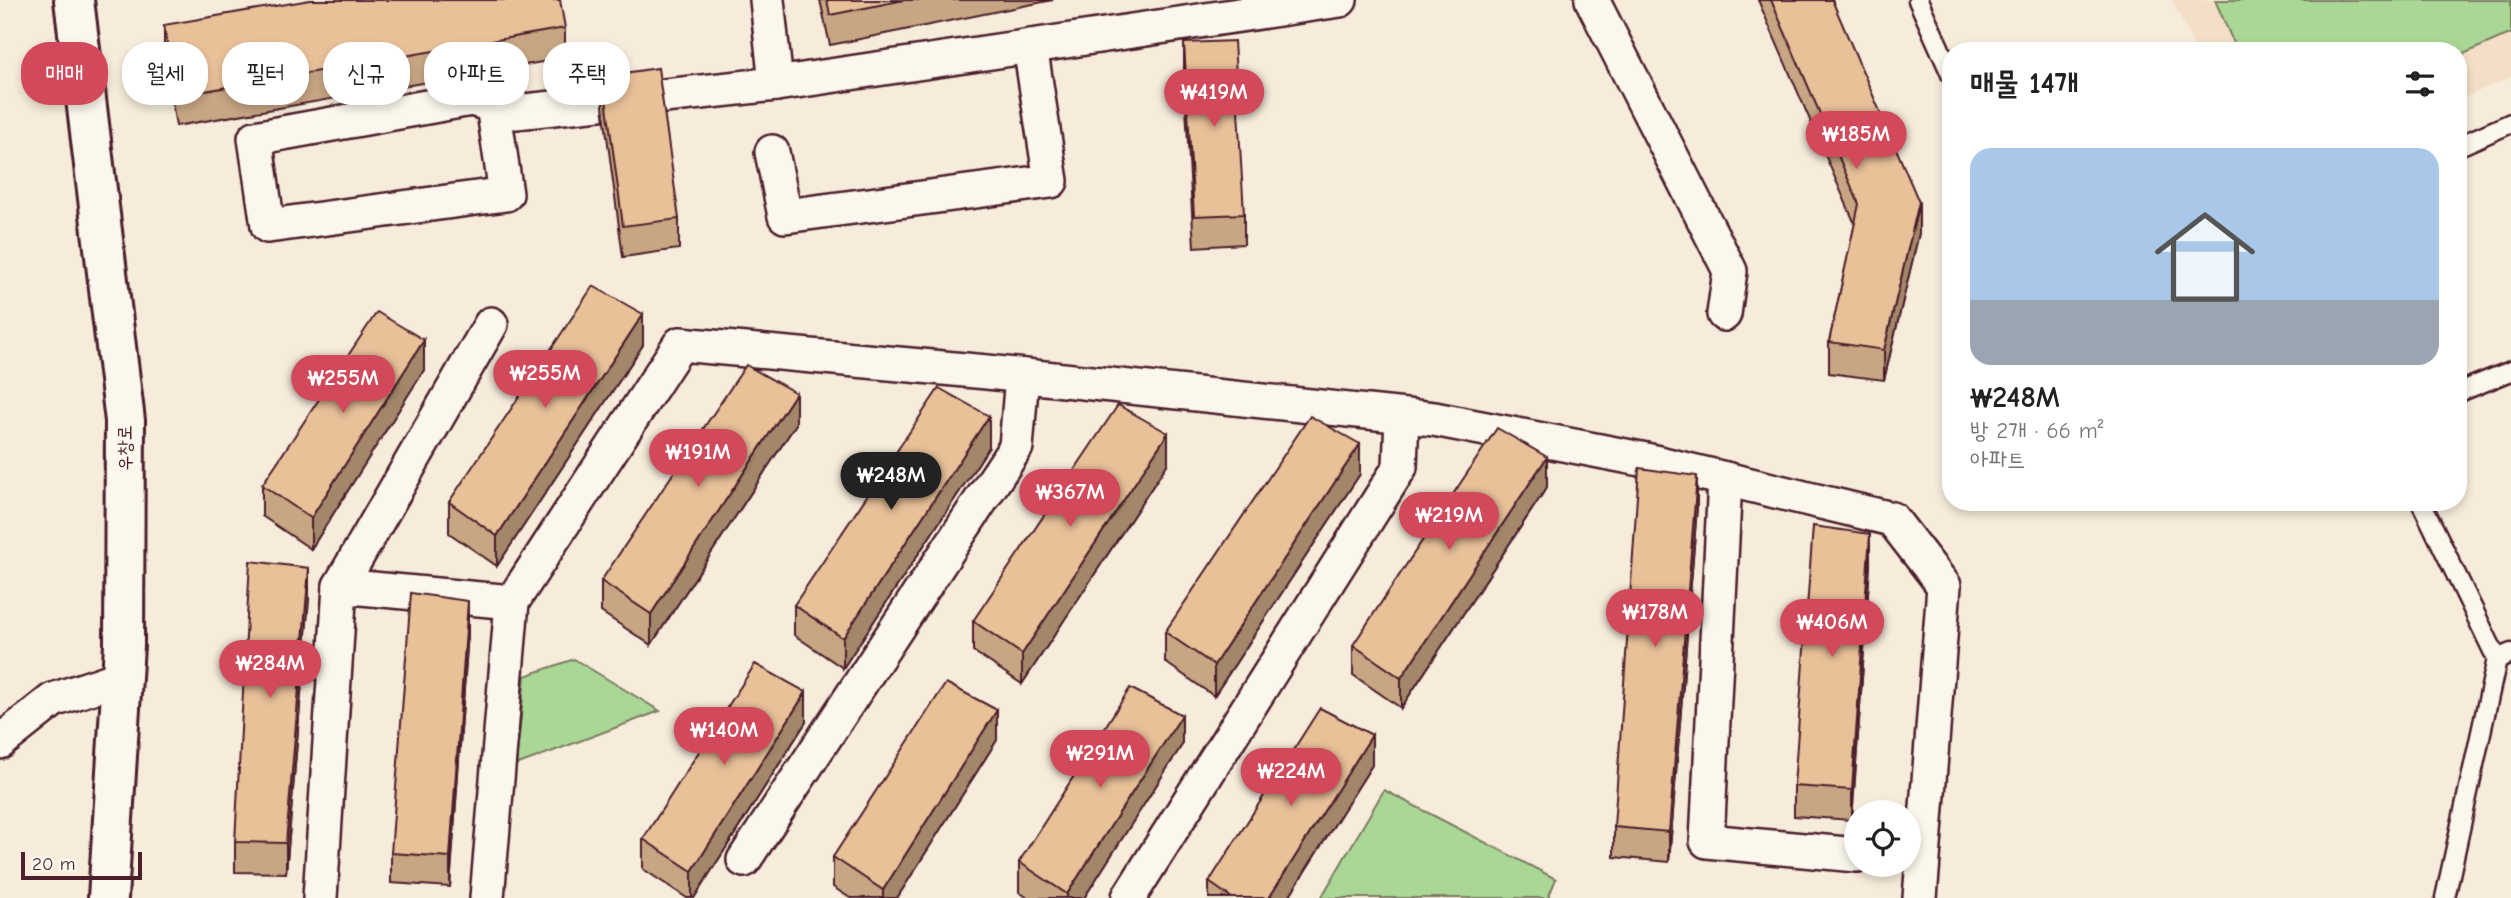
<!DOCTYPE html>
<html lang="ko">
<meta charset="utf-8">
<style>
body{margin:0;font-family:"Comic Neue","Poor Story",sans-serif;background:#f6f6f6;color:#222;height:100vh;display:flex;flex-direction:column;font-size:26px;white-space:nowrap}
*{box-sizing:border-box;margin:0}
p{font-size:23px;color:#767676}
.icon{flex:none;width:38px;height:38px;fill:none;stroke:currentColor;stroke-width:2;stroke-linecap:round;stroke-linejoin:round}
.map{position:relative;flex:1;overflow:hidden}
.drawer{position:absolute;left:1942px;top:42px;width:525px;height:469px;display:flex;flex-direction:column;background:#fff;border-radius:28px;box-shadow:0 4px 10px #0003}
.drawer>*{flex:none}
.guide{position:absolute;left:21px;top:42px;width:665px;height:63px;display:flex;gap:14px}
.controls{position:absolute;left:1844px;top:800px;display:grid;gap:14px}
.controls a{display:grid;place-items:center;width:77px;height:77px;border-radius:50%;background:#fff;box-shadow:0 4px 10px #0003;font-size:35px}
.scale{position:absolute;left:21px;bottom:18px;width:121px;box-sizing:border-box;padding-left:7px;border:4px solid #4a1f2b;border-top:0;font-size:19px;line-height:24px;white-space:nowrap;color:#4a1f2b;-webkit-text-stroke:5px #fbf7ec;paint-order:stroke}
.price{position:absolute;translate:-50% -60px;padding:0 16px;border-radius:24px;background:#d1495b;color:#fff;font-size:23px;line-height:46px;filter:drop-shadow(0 2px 4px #0008)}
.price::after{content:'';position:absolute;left:50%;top:42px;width:21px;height:16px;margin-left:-10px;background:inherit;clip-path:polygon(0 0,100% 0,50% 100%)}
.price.current{background:#222;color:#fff}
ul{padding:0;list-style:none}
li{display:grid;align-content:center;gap:14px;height:371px;padding:0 28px}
li span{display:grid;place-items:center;height:217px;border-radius:21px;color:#555}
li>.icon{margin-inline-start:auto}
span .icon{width:126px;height:126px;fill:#fffc;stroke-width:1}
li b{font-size:30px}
h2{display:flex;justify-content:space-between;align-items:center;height:84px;padding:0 28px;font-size:30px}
.tag{padding:0 24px;border-radius:28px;background:#fff;box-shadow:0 4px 10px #0003;font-size:24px;line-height:63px}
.tag.current{background:#d1495b;color:#fff}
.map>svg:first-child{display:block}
.built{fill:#f3dfc7}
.green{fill:#aad795;stroke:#7a7b60;stroke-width:2}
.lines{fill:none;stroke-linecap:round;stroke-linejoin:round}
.service-casing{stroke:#4a1f2b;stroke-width:23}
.minor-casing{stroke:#4a1f2b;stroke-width:38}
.secondary-casing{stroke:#4a1f2b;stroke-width:44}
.service{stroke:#fbf7ec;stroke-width:18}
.minor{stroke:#fbf7ec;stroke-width:33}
.secondary{stroke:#fbf7ec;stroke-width:38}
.wall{fill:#c8a684;stroke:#4a1f2b;stroke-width:2}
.shaded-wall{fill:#a3876b;stroke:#4a1f2b;stroke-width:2}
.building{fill:#e9c199;stroke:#4a1f2b;stroke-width:2}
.labels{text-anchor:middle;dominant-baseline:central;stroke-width:6;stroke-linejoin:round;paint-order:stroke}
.street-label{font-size:19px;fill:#4a1f2b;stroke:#fbf7ec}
</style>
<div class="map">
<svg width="2511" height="898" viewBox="0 0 2511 898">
<rect width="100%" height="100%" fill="#f7ecdb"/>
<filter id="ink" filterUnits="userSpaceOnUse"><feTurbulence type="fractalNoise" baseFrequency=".0143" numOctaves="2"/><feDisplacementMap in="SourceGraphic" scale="14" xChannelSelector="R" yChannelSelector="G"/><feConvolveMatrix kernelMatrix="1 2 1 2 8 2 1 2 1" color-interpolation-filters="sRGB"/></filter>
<g filter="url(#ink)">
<path class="built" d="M2172,0H2511V77L2459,100V51H2196Z"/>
<g class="green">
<path d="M2215,0H2511V33L2459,56V51H2237Z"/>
<path d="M574,659L660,711L516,765L525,676Z"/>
<path d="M1384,790L1556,879L1548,898H1321Z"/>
</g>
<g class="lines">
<defs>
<g id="service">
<path d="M1918,0L1951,74"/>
<path d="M2459,146L2511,123"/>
<path d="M2459,392L2511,371"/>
<path d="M2421,502L2497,659"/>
<path d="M2445,898L2497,659L2511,653"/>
</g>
<g id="minor">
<path d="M767,0L776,84"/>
<path d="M1592,0L1730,271L1724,314"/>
<path d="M493,105L506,194L268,226L255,138L471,99L516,112L776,84L1340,0"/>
<path d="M772,152L785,216L1051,181L1030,46"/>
<path d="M1725,479L1707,841L1857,855"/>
<path d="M340,586L491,324"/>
<path d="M0,742L53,700L122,677"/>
<path d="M744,860L1016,447L1022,376"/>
<path d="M1129,897L1400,467L1402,416"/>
<path d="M320,898L340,586L512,602"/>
<path d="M487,898L512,602L680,344L987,372L1434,419L1646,460L1892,519L1944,586L1920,898"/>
</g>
<path id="secondary" d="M74,0L125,421L124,645L108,898"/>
</defs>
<use href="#service" class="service-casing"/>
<use href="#minor" class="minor-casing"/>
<use href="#secondary" class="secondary-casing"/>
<use href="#service" class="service"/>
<use href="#minor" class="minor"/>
<use href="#secondary" class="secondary"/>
</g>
<g class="wall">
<path d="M820,0H1053L830,45Z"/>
<path d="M1758,0H1832L1919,233L1884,380L1829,373V342L1855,224Z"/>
<path d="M164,25L565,28V58L176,126L164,55Z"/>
<path d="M1184,43L1244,214V244L1194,247L1184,73Z"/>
<path d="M603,76L679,219V249L623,257L603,106Z"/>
<path d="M643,345L497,566L449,533V502Z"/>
<path d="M424,370L311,549L262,516V485Z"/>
<path d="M796,424L651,645L601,612V581Z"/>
<path d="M989,447L843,668L794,635V605Z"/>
<path d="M1168,463L1022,684L973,651V621Z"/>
<path d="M1360,474L1214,696L1165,662V632Z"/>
<path d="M1547,487L1401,708L1353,675V645Z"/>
<path d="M1697,507L1669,862L1614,857V827Z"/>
<path d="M1870,565L1852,820L1794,816V786Z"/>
<path d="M309,598L286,873L235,872V842Z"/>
<path d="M468,632L450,887L391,883V853Z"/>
<path d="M806,722L694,898H687L643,869V839Z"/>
<path d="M997,740L897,898H850L833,887V857Z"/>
<path d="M1182,745L1084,898H1028L1019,892V862Z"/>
<path d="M1372,765L1288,898H1209V882Z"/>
</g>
<g class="shaded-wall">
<path d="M1919,202V233L1884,380V350Z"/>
<path d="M643,314V345L497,566V536Z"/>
<path d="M424,340V370L311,549V518Z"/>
<path d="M796,393V424L651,645V614Z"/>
<path d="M989,416V447L843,668V638Z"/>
<path d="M1168,433V463L1022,684V654Z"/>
<path d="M1360,444V474L1214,696V665Z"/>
<path d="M1547,457V487L1401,708V678Z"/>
<path d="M1697,476V507L1669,862V832Z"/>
<path d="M1870,534V565L1852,820V790Z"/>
<path d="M309,568V598L286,873V843Z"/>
<path d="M468,601V632L450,887V857Z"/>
<path d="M806,692V722L694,898H692V871Z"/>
<path d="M997,710V740L897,898H883V890Z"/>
<path d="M1182,715V745L1084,898H1067V894Z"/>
<path d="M1372,735V765L1288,898H1269Z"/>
</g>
<g class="building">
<path d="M310,0H560L565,28L176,96L164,25Z"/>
<path d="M827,0H904L830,15Z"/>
<path d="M1771,0H1832L1919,202L1884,350L1829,342L1859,204Z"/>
<path d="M1234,41L1244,214L1194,216L1184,43Z"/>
<path d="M658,68L679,219L623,226L603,76Z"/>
<path d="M593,286L643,314L497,536L449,502Z"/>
<path d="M377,312L424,340L311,518L262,485Z"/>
<path d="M746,365L796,393L651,614L601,581Z"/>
<path d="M939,388L989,416L843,638L794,605Z"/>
<path d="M1118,405L1168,433L1022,654L973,621Z"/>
<path d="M1310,416L1360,444L1214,665L1165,632Z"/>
<path d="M1497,428L1547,457L1401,678L1353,645Z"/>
<path d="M1639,468L1697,476L1669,832L1614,827Z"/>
<path d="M1813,526L1870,534L1852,790L1794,786Z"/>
<path d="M250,561L309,568L286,843L235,842Z"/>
<path d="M411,593L468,601L450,857L391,853Z"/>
<path d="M755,664L806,692L692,871L643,839Z"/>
<path d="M946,683L997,710L883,890L833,857Z"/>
<path d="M1130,688L1182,715L1067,894L1019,862Z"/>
<path d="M1320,708L1372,735L1269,898H1232L1209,882Z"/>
</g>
</g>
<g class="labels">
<g class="street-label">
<text transform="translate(125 448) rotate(-90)">우창로</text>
</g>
</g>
</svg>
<div class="controls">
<a><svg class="icon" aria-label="locate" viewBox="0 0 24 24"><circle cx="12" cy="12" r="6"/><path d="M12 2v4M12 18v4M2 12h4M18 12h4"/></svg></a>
</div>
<div class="scale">20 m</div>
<b class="price" style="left:1214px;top:129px">₩419M</b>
<b class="price" style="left:1856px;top:171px">₩185M</b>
<b class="price" style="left:545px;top:410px">₩255M</b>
<b class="price" style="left:343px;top:415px">₩255M</b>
<b class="price" style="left:698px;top:489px">₩191M</b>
<b class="price current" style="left:891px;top:512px">₩248M</b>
<b class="price" style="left:1070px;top:529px">₩367M</b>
<b class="price" style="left:1449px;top:552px">₩219M</b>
<b class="price" style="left:1655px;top:649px">₩178M</b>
<b class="price" style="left:1832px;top:659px">₩406M</b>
<b class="price" style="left:270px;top:700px">₩284M</b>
<b class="price" style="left:724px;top:767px">₩140M</b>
<b class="price" style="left:1100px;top:790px">₩291M</b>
<b class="price" style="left:1291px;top:808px">₩224M</b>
<div class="guide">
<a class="tag current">매매</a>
<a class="tag">월세</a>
<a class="tag">필터</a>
<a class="tag">신규</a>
<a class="tag">아파트</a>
<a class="tag">주택</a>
</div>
<section class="drawer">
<h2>매물 14개<svg class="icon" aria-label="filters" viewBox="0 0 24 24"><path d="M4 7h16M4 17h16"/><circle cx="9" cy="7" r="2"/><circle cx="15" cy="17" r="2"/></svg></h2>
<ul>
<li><span style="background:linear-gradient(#a9c7e8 70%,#9aa5b1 0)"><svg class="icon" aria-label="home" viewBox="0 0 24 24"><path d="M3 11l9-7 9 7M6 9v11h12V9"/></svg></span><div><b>₩248M</b><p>방 2개 · 66 m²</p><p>아파트</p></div></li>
</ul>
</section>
</div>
